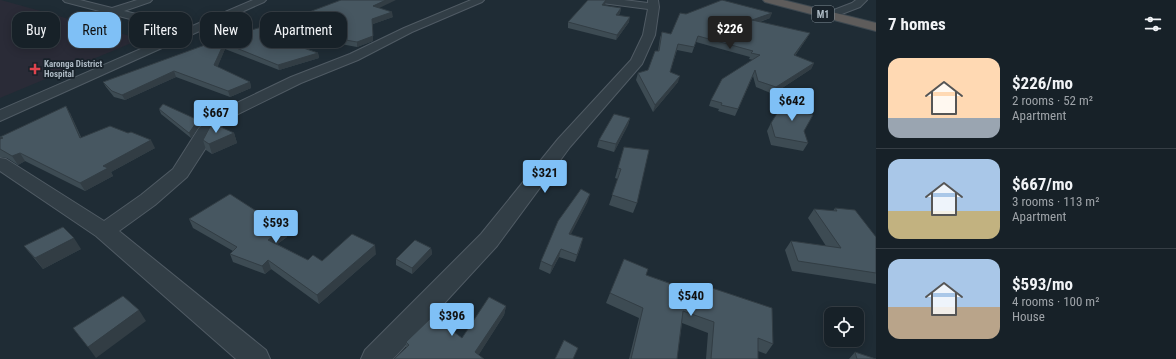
<!DOCTYPE html>
<meta charset="utf-8">
<style>
body{margin:0;font-family:"Roboto Condensed",sans-serif;background:#242e34;color:#f1f3f6;height:100vh;display:flex;flex-direction:column;font-size:15px;white-space:nowrap}
*{box-sizing:border-box;margin:0}
p{font-size:13px;color:#9ea3a8}
.icon{flex:none;width:22px;height:22px;fill:none;stroke:currentColor;stroke-width:2;stroke-linecap:round;stroke-linejoin:round}
.map{position:relative;flex:1;overflow:hidden}
.side{display:flex;flex-direction:column;background:#172128;width:300px}
.side>*{flex:none}
.top-card{position:absolute;left:12px;top:12px;width:380px;height:36px;display:flex;gap:8px}
.controls{position:absolute;left:824px;top:307px;display:grid;gap:8px}
.controls a{display:grid;place-items:center;width:40px;height:40px;border-radius:8px;background:#172128;box-shadow:0 2px 10px #0003,0 0 0 1px #363e45;font-size:20px}
.price{position:absolute;translate:-50% -34px;padding:0 9px;border-radius:4px;background:#7fc0f6;color:#111;font-size:13px;line-height:26px;filter:drop-shadow(0 1px 2px #0008)}
.price::after{content:'';position:absolute;left:50%;top:24px;width:12px;height:9px;margin-left:-6px;background:inherit;clip-path:polygon(0 0,100% 0,50% 100%)}
.price.on{background:#222;color:#fff}
ul{padding:0;list-style:none}
li{display:flex;align-items:center;gap:12px;height:100px;padding:0 12px}
li+li{border-top:1px solid #363e45}
li span{display:grid;place-items:center;flex:none;width:112px;height:80px;border-radius:12px;color:#555}
li>.icon{margin-inline-start:auto}
span .icon{width:48px;height:48px;fill:#fffc;stroke-width:1}
li b{font-size:17px}
h2{display:flex;justify-content:space-between;align-items:center;height:48px;padding:0 12px;font-size:17px}
.chip{padding:0 14px;border-radius:12px;background:#172128;box-shadow:0 2px 10px #0003,0 0 0 1px #363e45;font-size:14px;line-height:36px}
.chip.on{background:#7fc0f6;color:#111}
main{display:flex;flex:1;min-height:0}
.map>svg:first-child{display:block}
.medical{fill:#2a2b37}
.lines{fill:none;stroke-linecap:round;stroke-linejoin:round}
.minor-casing{stroke:#505b64;stroke-width:2}
.trunk-casing{stroke:#3d4850;stroke-width:2}
.minor{fill:#323e46;fill-rule:evenodd}
.trunk{fill:#5e5c5b;fill-rule:evenodd}
.wall{fill:#3d4b53}
.shaded-wall{fill:#323d44}
.building{fill:#475761;stroke:#323d44}
.health-dot{fill:#e0444e;stroke:#18222a;stroke-width:1.5}
.labels{text-anchor:middle;dominant-baseline:central;stroke-width:3.5;stroke-linejoin:round;paint-order:stroke}
.far-poi-label{font-size:9px;font-weight:bold;fill:#acb9c3;stroke:#18222a;text-anchor:start}
.shield{fill:#18222a;stroke:#808c95;stroke-width:1}
.shield-label{font-size:10px;font-weight:bold;fill:#acb9c3}
</style>
<main>
<div class="map">
<svg width="876" height="359" viewBox="0 0 876 359">
<rect width="100%" height="100%" fill="#1f2c35"/>
<path class="medical" d="M0,0H1L141,39L0,98Z"/>
<g class="lines">
<defs>
<g id="minor">
<path d="M63,0H80L112,8L137,0H152L150,2L124,11L190,27L253,0H266L264,2L0,121V110L180,32L65,2Z"/>
<path d="M471,0H484L482,2L412,32L358,60L301,83L232,117L212,134L207,146L187,177L155,205L119,231L266,350L270,359H236L96,236L0,171V158L6,159L104,221L141,195L173,169L199,128L220,111L291,77L350,54L404,28Z"/>
<path d="M597,0H624L648,3V0H658L659,7L655,35L642,64L570,147L497,246L393,359H361L365,350L481,234L558,139L631,60L643,35L648,9L602,3Z"/>
<path d="M856,0H867L860,7L834,17L830,18L825,15L826,13L852,3Z"/>
</g>
<path id="trunk" d="M763,0H783L876,23V31L765,2Z"/>
</defs>
<use href="#minor" class="minor-casing"/>
<use href="#trunk" class="trunk-casing"/>
<use href="#minor" class="minor"/>
<use href="#trunk" class="trunk"/>
</g>
<g class="wall">
<path d="M605,5L604,6L621,8L620,13L619,15L629,22L616,40L568,28V22Z"/>
<path d="M379,8L393,17L373,24V41L357,47L291,35L289,42L318,53L319,58L279,70L225,49L217,67L250,82L251,88L230,97L176,77L125,100L114,97L106,87L103,82L227,37Z"/>
<path d="M686,14L770,18L760,22L810,33L807,38L795,56L814,63L811,69L773,94L756,87L753,76L735,116L718,111L719,109L709,106L711,100L753,60L749,59L750,57L696,42L692,53L677,50L670,72L678,82L653,112L636,80L638,73L648,70L658,51L660,38L662,32L671,34Z"/>
<path d="M159,109L200,125L191,138L161,114Z"/>
<path d="M70,113L81,137L155,148L111,172L113,176L85,191L25,161L18,165L7,158L0,157V139H1L0,137Z"/>
<path d="M806,113L804,132L808,143L803,151L771,145L767,131L771,123Z"/>
<path d="M630,118L628,125L614,152L597,147L599,140Z"/>
<path d="M234,133L237,143L212,154L206,150L203,140Z"/>
<path d="M624,147L637,203L633,213L609,205L618,179L615,178Z"/>
<path d="M588,201L570,235L581,246L575,262L559,257L550,274L539,269L541,261Z"/>
<path d="M835,208L876,237V284L792,271L785,250L791,241L826,246L808,218L814,209L833,211Z"/>
<path d="M189,219L284,229L287,237L277,244L308,260L322,261L376,254L319,304L271,269L265,274L233,262L230,254L233,251L193,228Z"/>
<path d="M24,246L81,249L43,269Z"/>
<path d="M431,248L432,254L412,274L396,265V259Z"/>
<path d="M646,275L702,294L706,286L773,344L766,354L758,351V359H706L708,333L682,323L677,359H629L639,318L606,303L610,293Z"/>
<path d="M506,306L504,315L479,354L406,348V342L462,338Z"/>
<path d="M855,352L876,359H849Z"/>
</g>
<g class="shaded-wall">
<path d="M386,0H396L373,11V6Z"/>
<path d="M606,0L605,5L601,10L602,5Z"/>
<path d="M621,8L620,13L615,20L616,15Z"/>
<path d="M392,12L393,17L373,24V41L357,47V42L372,19Z"/>
<path d="M772,13L770,18L750,25L752,20Z"/>
<path d="M630,17L629,22L616,40L617,35Z"/>
<path d="M290,30L291,35L287,47L286,42Z"/>
<path d="M810,33L807,38L791,61L794,55Z"/>
<path d="M224,43L225,49L216,71L214,65Z"/>
<path d="M318,53L319,58L279,70L278,65Z"/>
<path d="M814,63L811,69L773,94L776,87Z"/>
<path d="M174,71L176,77L125,100L122,95Z"/>
<path d="M680,76L678,82L653,112L655,105Z"/>
<path d="M250,82L251,88L230,97L228,91Z"/>
<path d="M66,106L70,113L84,146L80,138Z"/>
<path d="M630,118L628,125L614,152L616,144Z"/>
<path d="M198,120L200,125L191,138L189,133Z"/>
<path d="M234,133L237,143L212,154L209,144Z"/>
<path d="M151,140L155,148L111,172L113,176L85,191L80,183L103,166Z"/>
<path d="M20,153L25,161L18,165L12,156Z"/>
<path d="M590,194L588,201L567,242L569,234Z"/>
<path d="M284,229L287,237L271,249L268,240Z"/>
<path d="M74,238L81,249L43,269L35,258Z"/>
<path d="M583,238L581,246L575,262L577,255Z"/>
<path d="M375,245L376,254L319,304L317,295Z"/>
<path d="M431,248L432,254L412,274V268Z"/>
<path d="M561,249L559,257L550,274L552,266Z"/>
<path d="M268,260L271,269L265,274L262,266Z"/>
<path d="M506,306L504,315L476,359L475,352Z"/>
<path d="M139,310L146,321L96,358L88,347Z"/>
</g>
<g class="building">
<path d="M341,0H386L373,6L392,12L372,19L373,36L357,42L290,30L286,42L318,53L278,65L224,43L214,65L250,82L228,91L174,71L122,95L112,91L103,82L227,37L293,18Z"/>
<path d="M588,0H606L602,5L621,8L616,15L630,17L617,35L568,22Z"/>
<path d="M722,0L772,13L752,20L810,33L794,55L814,63L776,87L758,81L755,70L738,109L721,105L722,103L711,100L722,79L760,55L751,53L753,51L698,36L694,47L678,44L670,72L680,76L655,105L638,73L648,70L655,51H659L662,32L671,34L680,13L686,14Z"/>
<path d="M786,99L809,106L806,113L813,115L804,131L808,143L775,137L771,123Z"/>
<path d="M163,104L198,120L189,133L159,109Z"/>
<path d="M66,106L80,138L110,126L128,133L131,132L151,140L103,166L108,168L80,183L20,153L12,156L0,149V139L3,138L0,137Z"/>
<path d="M614,114L630,118L616,144L599,140Z"/>
<path d="M212,123L234,133L209,144L203,140Z"/>
<path d="M624,147L649,150L637,203L612,195L621,169L618,168Z"/>
<path d="M581,189L590,194L569,234L583,238L577,255L561,249L552,266L541,261L558,221Z"/>
<path d="M230,194L284,229L268,240L308,260L313,255L322,261L352,234L375,245L317,295L268,260L262,266L230,254L237,247L189,219Z"/>
<path d="M835,208L855,210L876,237V273L798,261L791,241L841,248L814,209L837,211Z"/>
<path d="M63,227L74,238L35,258L24,246Z"/>
<path d="M415,240L431,248L412,268L396,259Z"/>
<path d="M624,259L648,269L646,275L705,296L706,286L772,308L773,344L758,338V359H711L714,322L683,311L677,359H631L643,308L610,293Z"/>
<path d="M123,296L139,310L88,347L73,328Z"/>
<path d="M489,297L506,306L475,352L484,359H394L409,345L406,342L433,316L462,338Z"/>
<path d="M564,340L578,348L573,359H555Z"/>
<path d="M855,352L876,359H857Z"/>
</g>
<path class="health-dot" d="M33 63h4v4h4v4h-4v4h-4v-4h-4v-4h4z"/>
<g class="labels">
<g class="far-poi-label">
<text x="44" y="64">Karonga District<tspan x="44" dy="10">Hospital</tspan></text>
</g>
<rect class="shield" x="812" y="6" width="22" height="16" rx="3"/>
<g class="shield-label">
<text x="823" y="14">M1</text>
</g>
</g>
</svg>
<div class="controls">
<a><svg class="icon" aria-label="locate" viewBox="0 0 24 24"><circle cx="12" cy="12" r="6"/><path d="M12 2v4M12 18v4M2 12h4M18 12h4"/></svg></a>
</div>
<b class="price on" style="left:730px;top:50px">$226</b>
<b class="price" style="left:792px;top:122px">$642</b>
<b class="price" style="left:216px;top:134px">$667</b>
<b class="price" style="left:545px;top:194px">$321</b>
<b class="price" style="left:276px;top:244px">$593</b>
<b class="price" style="left:691px;top:317px">$540</b>
<b class="price" style="left:452px;top:337px">$396</b>
<div class="top-card">
<a class="chip">Buy</a>
<a class="chip on">Rent</a>
<a class="chip">Filters</a>
<a class="chip">New</a>
<a class="chip">Apartment</a>
</div>
</div>
<section class="side">
<h2>7 homes<svg class="icon" aria-label="filters" viewBox="0 0 24 24"><path d="M4 7h16M4 17h16"/><circle cx="9" cy="7" r="2"/><circle cx="15" cy="17" r="2"/></svg></h2>
<ul>
<li><span style="background:linear-gradient(#ffd9b3 75%,#9aa5b1 0)"><svg class="icon" aria-label="home" viewBox="0 0 24 24"><path d="M3 11l9-7 9 7M6 9v11h12V9"/></svg></span><div><b>$226/mo</b><p>2 rooms · 52 m²</p><p>Apartment</p></div></li>
<li><span style="background:linear-gradient(#a9c7e8 65%,#c2b280 0)"><svg class="icon" aria-label="home" viewBox="0 0 24 24"><path d="M3 11l9-7 9 7M6 9v11h12V9"/></svg></span><div><b>$667/mo</b><p>3 rooms · 113 m²</p><p>Apartment</p></div></li>
<li><span style="background:linear-gradient(#a9c7e8 60%,#b9a48a 0)"><svg class="icon" aria-label="home" viewBox="0 0 24 24"><path d="M3 11l9-7 9 7M6 9v11h12V9"/></svg></span><div><b>$593/mo</b><p>4 rooms · 100 m²</p><p>House</p></div></li>
</ul>
</section>
</main>
